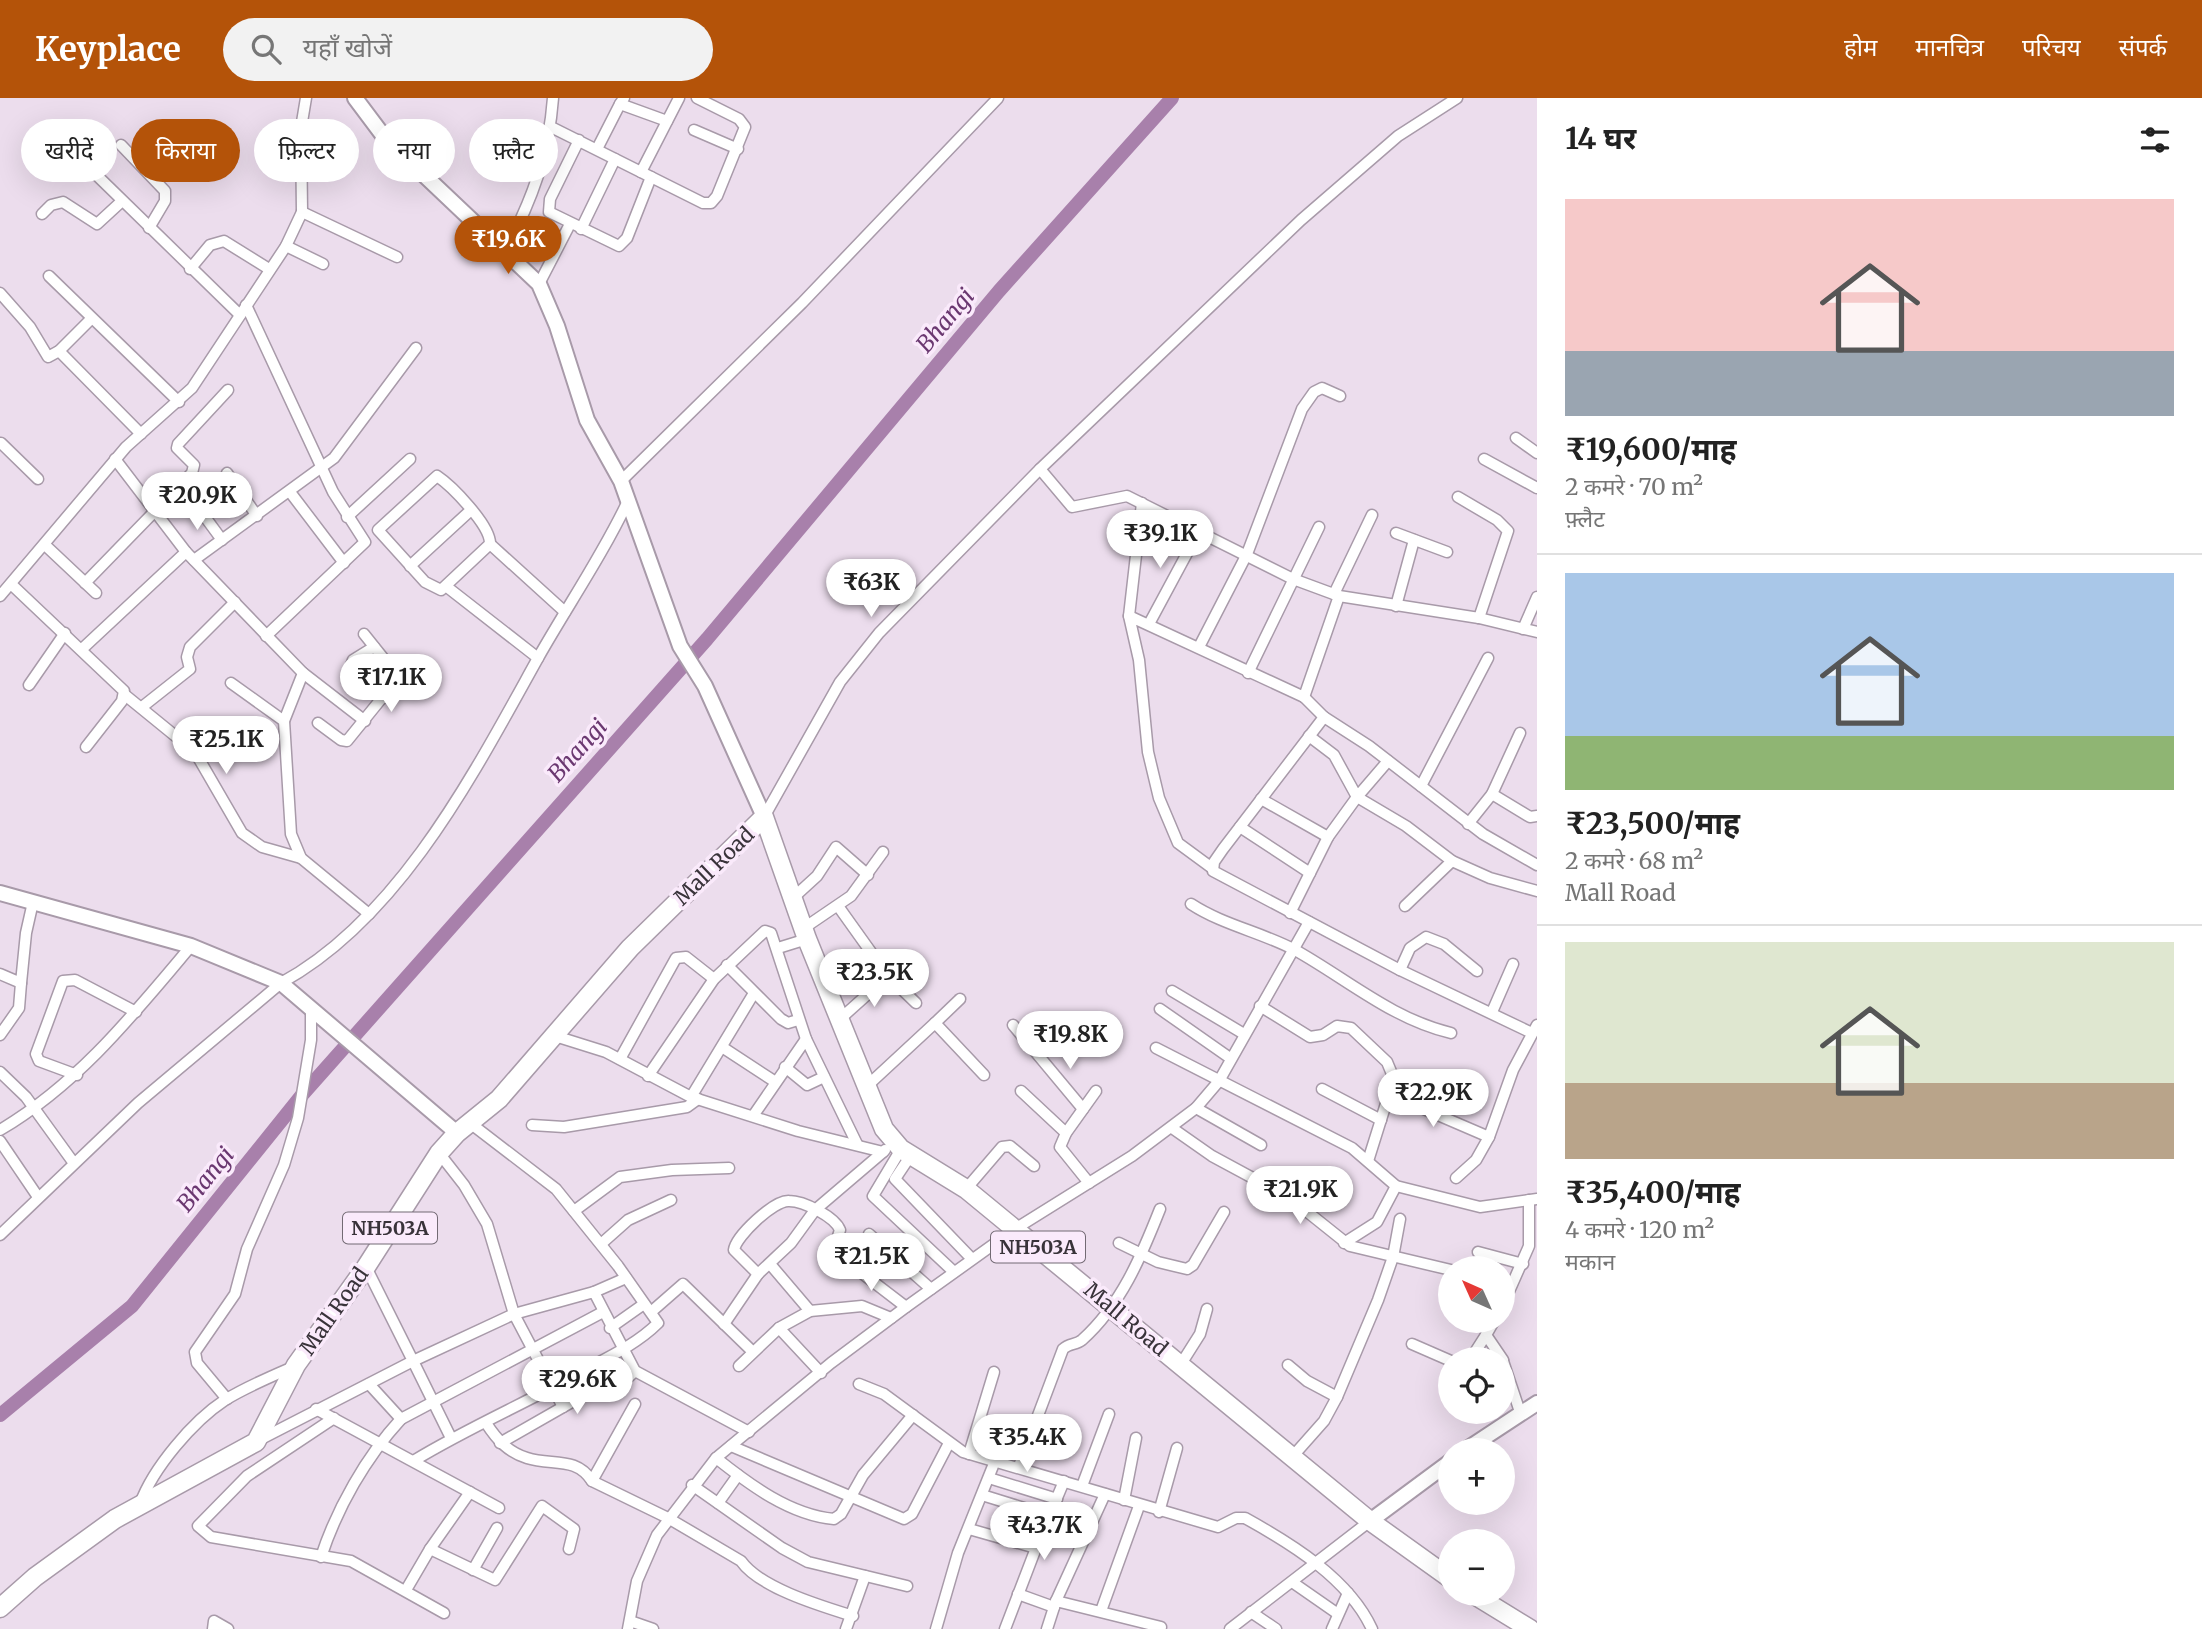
<!DOCTYPE html>
<html lang="hi">
<meta charset="utf-8">
<style>
body{margin:0;font-family:Merriweather,"Noto Sans Devanagari",serif;background:#f2f2f2;color:#222;height:100vh;display:flex;flex-direction:column;font-size:26px;white-space:nowrap}
*{box-sizing:border-box;margin:0}
p{font-size:23px;color:#767676}
.icon{flex:none;width:38px;height:38px;fill:none;stroke:currentColor;stroke-width:2;stroke-linecap:round;stroke-linejoin:round}
.map{position:relative;flex:1;overflow:hidden}
.side{display:flex;flex-direction:column;background:#fff;width:665px}
.side>*{flex:none}
.guide{position:absolute;left:21px;top:21px;width:665px;height:63px;display:flex;gap:14px}
.needle{width:46px;rotate:315deg}
.buttons{position:absolute;left:1438px;top:1158px;display:grid;gap:14px}
.buttons a{display:grid;place-items:center;width:77px;height:77px;border-radius:50%;background:#fff;box-shadow:0 7px 28px #0002;font-size:35px}
.price{position:absolute;translate:-50% -60px;padding:0 16px;border-radius:24px;background:#fff;color:#222;font-size:23px;line-height:46px;filter:drop-shadow(0 2px 4px #0008)}
.price::after{content:'';position:absolute;left:50%;top:42px;width:21px;height:16px;margin-left:-10px;background:inherit;clip-path:polygon(0 0,100% 0,50% 100%)}
.price.active{background:#b45309;color:#fff}
ul{padding:0;list-style:none}
li{display:grid;align-content:center;gap:14px;height:371px;padding:0 28px}
li+li{border-top:2px solid #e0e0e0}
li span{display:grid;place-items:center;height:217px;border-radius:0px;color:#555}
li>.icon{margin-inline-start:auto}
span .icon{width:126px;height:126px;fill:#fffc;stroke-width:1}
li b{font-size:30px}
h2{display:flex;justify-content:space-between;align-items:center;height:84px;padding:0 28px;font-size:30px}
.pill{padding:0 24px;border-radius:32px;background:#fff;box-shadow:0 7px 28px #0002;font-size:24px;line-height:63px}
.pill.active{background:#b45309;color:#fff}
header{display:flex;align-items:center;gap:42px;box-sizing:border-box;height:98px;padding:0 35px;background:#b45309;color:#fff}
header strong{font-size:33px}
nav{display:flex;gap:38px;margin-inline-start:auto;font-size:24px}
.search{width:490px;height:63px;background:#f2f2f2;display:flex;align-items:center;gap:18px;box-sizing:border-box;padding:0 24px;border-radius:38px;color:#767676;font-size:26px}
main{display:flex;flex:1;min-height:0}
.map>svg:first-child{display:block}
.lines{fill:none;stroke-linecap:round;stroke-linejoin:round}
.river{stroke:#a880ab;stroke-width:14}
.street-casing{stroke:#a89aa9;stroke-width:13}
.secondary-casing{stroke:#a89aa9;stroke-width:18}
.highway-casing{stroke:#a89aa9;stroke-width:21}
.street{stroke:#fff;stroke-width:10}
.secondary{stroke:#fff;stroke-width:14}
.highway{stroke:#fff;stroke-width:18}
.labels{text-anchor:middle;dominant-baseline:central;stroke-width:7;stroke-linejoin:round;paint-order:stroke}
.shield{fill:#faeafb;stroke:#736a74;stroke-width:2}
.shield-label{font-size:19px;font-weight:bold;fill:#39333a}
.street-label{font-size:21px;fill:#39333a;stroke:#faeafb}
.water-label{font-size:23px;font-style:italic;fill:#6b3871;stroke:#faeafb}
</style>
<header>
<strong>Keyplace</strong>
<div class="search"><svg class="icon" aria-label="search" viewBox="0 0 24 24"><circle cx="10" cy="10" r="6"/><path d="M15 15l6 6"/></svg>यहाँ खोजें</div>
<nav><a>होम</a><a>मानचित्र</a><a>परिचय</a><a>संपर्क</a></nav>
</header>
<main>
<div class="map">
<svg width="1537" height="1531" viewBox="0 0 1537 1531">
<rect width="100%" height="100%" fill="#ecdded"/>
<g class="lines">
<path class="river" d="M0,1317L132,1208L302,997L707,541L999,193L1172,0"/>
<defs>
<g id="street">
<path d="M624,0L620,6L667,23"/>
<path d="M551,29L651,79L627,140L619,148L549,114L550,101L579,42"/>
<path d="M694,32L738,51"/>
<path d="M121,47L165,93V103L149,130"/>
<path d="M597,51L620,6"/>
<path d="M79,60L240,217"/>
<path d="M641,74L679,0"/>
<path d="M651,79L703,105H711L717,98L745,29L739,21L697,0"/>
<path d="M302,114L397,159"/>
<path d="M42,116L51,107L63,104L97,126L122,103"/>
<path d="M581,131L615,61"/>
<path d="M286,148L323,166"/>
<path d="M506,151C532,102 549,56 553,0"/>
<path d="M190,171L210,147L224,143L269,171"/>
<path d="M49,178L179,304"/>
<path d="M539,186L570,126"/>
<path d="M0,195L30,229L48,259L59,253L91,221"/>
<path d="M246,207L333,394L365,444L266,538"/>
<path d="M59,253L141,336"/>
<path d="M1516,340L1537,355"/>
<path d="M1,345L38,381"/>
<path d="M115,361L186,454L303,575L284,623L291,736L301,760L369,816"/>
<path d="M1484,361L1537,390"/>
<path d="M1040,371L1072,409L1127,398L1293,481L1339,498L1479,520L1537,534"/>
<path d="M227,375L257,418"/>
<path d="M437,378C452,388 491,428 490,446L441,492L425,484L378,432Z"/>
<path d="M621,383L802,205L998,0"/>
<path d="M290,394L344,465"/>
<path d="M1458,399L1497,422L1508,433L1479,520"/>
<path d="M197,408L222,442"/>
<path d="M347,419L410,361"/>
<path d="M1396,435L1447,454"/>
<path d="M490,446L565,514"/>
<path d="M45,447L96,495"/>
<path d="M194,462L334,360L416,250"/>
<path d="M410,468L471,412"/>
<path d="M85,485L192,375L194,367L177,350L178,346L228,292"/>
<path d="M11,486L124,593L122,603L86,649"/>
<path d="M447,489L538,560"/>
<path d="M1334,496L1372,417"/>
<path d="M0,498L126,349L192,290L286,148L302,114L301,30L306,0"/>
<path d="M1396,508L1414,442"/>
<path d="M1129,518L1142,405"/>
<path d="M1149,526L1199,433"/>
<path d="M1523,531L1537,499"/>
<path d="M374,549L353,562L350,570L384,600"/>
<path d="M1199,549L1247,456L1302,311L1314,294L1322,290L1340,298"/>
<path d="M82,551L186,454"/>
<path d="M303,575L365,623"/>
<path d="M1248,575L1319,429"/>
<path d="M231,585L284,623"/>
<path d="M29,587L65,535"/>
<path d="M125,597L195,654L242,735L262,749L301,760"/>
<path d="M1304,599L1324,619L1223,751L1214,764L1213,773L1400,872L1532,935"/>
<path d="M142,609L190,571L187,559L190,549L235,504"/>
<path d="M1324,619L1369,648L1483,736L1537,767"/>
<path d="M318,625L341,642L347,643L394,585L396,576L364,536"/>
<path d="M1309,638L1334,657L1357,699L1388,663"/>
<path d="M1421,688L1488,560"/>
<path d="M1492,696L1530,719L1537,718"/>
<path d="M1261,701L1328,739"/>
<path d="M764,719L840,584L879,535L1040,371L1301,122L1398,38L1457,0"/>
<path d="M1468,726L1492,696L1520,635"/>
<path d="M1240,729L1310,775"/>
<path d="M1212,770L1178,745L1159,700L1148,654L1139,562L1129,518L1304,599L1339,498"/>
<path d="M794,799L817,778L836,749L868,777"/>
<path d="M1191,806C1223,827 1261,834 1295,852C1347,881 1392,921 1451,935"/>
<path d="M838,808L888,878L916,905"/>
<path d="M1405,808L1452,763"/>
<path d="M1290,815L1328,739L1357,699L1406,728L1452,763L1490,780L1537,793"/>
<path d="M804,830L851,798L883,754"/>
<path d="M778,850L807,841"/>
<path d="M727,867L781,921L788,925L798,922"/>
<path d="M1400,872L1410,850L1426,839L1444,846L1477,873"/>
<path d="M0,876L21,885L26,835L33,804"/>
<path d="M1172,893L1244,936"/>
<path d="M1260,908L1310,939L1323,937L1337,928L1351,930L1387,964L1392,976L1389,996L1368,1063"/>
<path d="M1160,911L1230,960"/>
<path d="M1492,914L1513,866"/>
<path d="M840,921L888,878"/>
<path d="M935,925L960,901"/>
<path d="M1013,927L1083,1011"/>
<path d="M0,937L19,910L21,885"/>
<path d="M555,938L606,954L691,999L798,1033L883,1054L885,1052"/>
<path d="M722,949L774,983"/>
<path d="M1156,950L1352,1050L1396,1088L1480,1109L1537,1101"/>
<path d="M620,961L676,860L686,859L714,881"/>
<path d="M785,969L807,987L824,979"/>
<path d="M0,974L26,999L73,1064"/>
<path d="M77,977L39,963L36,956L63,883L75,882L136,914"/>
<path d="M648,978L714,881L765,833L771,835L806,941"/>
<path d="M867,988L935,925L984,977"/>
<path d="M1322,991L1381,1022"/>
<path d="M1021,993L1066,1035"/>
<path d="M1389,996L1489,1039"/>
<path d="M691,999L754,895"/>
<path d="M1196,1010L1261,1047"/>
<path d="M753,1018L806,941L857,1046"/>
<path d="M532,1027L564,1029L687,1009L698,1001"/>
<path d="M1172,1030L1212,1058L1290,1100L1350,1148L1451,1172"/>
<path d="M0,1032C78,986 133,917 191,848"/>
<path d="M0,1043L38,1099"/>
<path d="M901,1051L873,1098L954,1174"/>
<path d="M883,1054L815,1112L791,1145L758,1176L734,1152C736,1138 774,1102 789,1103C804,1103 835,1119 840,1132L833,1153L906,1209"/>
<path d="M439,1055L464,1087L487,1126L514,1216L563,1309"/>
<path d="M911,1057L895,1081L972,1161"/>
<path d="M1456,1080L1476,1062L1489,1039L1513,972L1537,927"/>
<path d="M1089,1085L1060,1049L1066,1035L1096,993"/>
<path d="M966,1091L1002,1049L1010,1048L1034,1068"/>
<path d="M574,1113L620,1079L672,1072L729,1070"/>
<path d="M869,1136L931,1191"/>
<path d="M0,1137L138,1005L281,885C400,820 474,675 538,560C568,507 602,458 628,403"/>
<path d="M1119,1145L1158,1164L1187,1171L1193,1167L1224,1114"/>
<path d="M1344,1145L1377,1124L1396,1088"/>
<path d="M601,1146L628,1122L671,1102"/>
<path d="M1478,1154L1523,1166"/>
<path d="M770,1166L810,1213"/>
<path d="M594,1194L626,1180"/>
<path d="M1503,1207L1529,1148V1102"/>
<path d="M651,1214L683,1186L753,1254"/>
<path d="M1494,1223L1486,1237L1503,1262"/>
<path d="M724,1226L758,1176"/>
<path d="M610,1230L644,1206"/>
<path d="M779,1230L821,1275"/>
<path d="M1412,1246L1451,1263"/>
<path d="M1470,1262L1486,1237"/>
<path d="M1503,1263L1520,1314"/>
<path d="M1181,1266L1200,1236L1207,1211"/>
<path d="M1288,1267L1307,1283L1337,1299"/>
<path d="M739,1268L779,1230L810,1213L862,1208L891,1220"/>
<path d="M369,1286L401,1321L603,1214"/>
<path d="M859,1286L884,1296L963,1354L1218,1429L1236,1420H1245C1292,1446 1349,1481 1372,1531"/>
<path d="M227,1301L197,1265L195,1254L235,1196L247,1151L284,1067L298,1020L311,942V911"/>
<path d="M635,1306L592,1383L668,1420L741,1463C760,1490 821,1508 853,1518"/>
<path d="M316,1311L499,1410"/>
<path d="M334,1320L247,1378L198,1428L211,1439L351,1463L444,1515"/>
<path d="M486,1325C497,1342 508,1354 527,1360C552,1368 576,1358 592,1383"/>
<path d="M451,1340L413,1263L514,1216L594,1194L635,1273L749,1334"/>
<path d="M261,1341L413,1263L366,1169"/>
<path d="M500,1345L598,1289L619,1288L635,1273"/>
<path d="M731,1348L904,1421L912,1416L949,1345"/>
<path d="M969,1356L994,1274"/>
<path d="M1293,1358L1324,1323L1337,1299L1378,1202L1393,1159L1400,1121"/>
<path d="M716,1360C750,1387 790,1417 834,1421L841,1416L863,1377L913,1317"/>
<path d="M415,1362C471,1328 533,1302 590,1269C613,1257 639,1244 658,1225L618,1168L556,1091L470,1025"/>
<path d="M1019,1368L1063,1251C1069,1245 1076,1247 1082,1242C1121,1207 1141,1159 1160,1111"/>
<path d="M989,1380L1057,1401"/>
<path d="M692,1387L782,1450L808,1464L907,1488"/>
<path d="M1082,1388L1109,1316"/>
<path d="M982,1397L1050,1418"/>
<path d="M1124,1402L1136,1340"/>
<path d="M718,1405L738,1377"/>
<path d="M140,1406C153,1370 193,1323 225,1302C246,1289 270,1279 293,1269"/>
<path d="M1159,1414L1177,1350"/>
<path d="M969,1431L1036,1450L1064,1383"/>
<path d="M430,1451L470,1394"/>
<path d="M321,1459C337,1410 366,1359 401,1321"/>
<path d="M473,1472L497,1430"/>
<path d="M1292,1484L1338,1516"/>
<path d="M406,1492L430,1451L495,1482L542,1408L574,1431L569,1451"/>
<path d="M1018,1496L1054,1509"/>
<path d="M1056,1503L1105,1396"/>
<path d="M1101,1513L1139,1408"/>
<path d="M1251,1514L1276,1531"/>
<path d="M630,1523L653,1531"/>
<path d="M213,1531L214,1523L228,1531"/>
<path d="M628,1531L637,1483L657,1437L716,1360L831,1265L906,1209L1015,1131L1132,1058L1196,1010L1219,983L1309,824"/>
<path d="M846,1531L865,1478"/>
<path d="M936,1531L958,1455L995,1363"/>
<path d="M1005,1531L1036,1450"/>
<path d="M1047,1531L1056,1503L1161,1529"/>
<path d="M1230,1531L1370,1423"/>
<path d="M1332,1531L1348,1495"/>
</g>
<g id="secondary">
<path d="M355,0L385,40L539,186L557,228L587,322L621,383L680,548L705,588L764,719"/>
<path d="M0,795L191,848L281,885L457,1035"/>
<path d="M1464,1353L1537,1305"/>
<path d="M1370,1423L1451,1363"/>
</g>
<g id="highway">
<path d="M1473,1496L1530,1531"/>
<path d="M0,1510L35,1479L115,1421L256,1344L296,1267L366,1169L439,1055L457,1035L499,1001L630,850L764,719L807,841L884,1031L901,1051L966,1091L1370,1423L1451,1481"/>
</g>
</defs>
<use href="#street" class="street-casing"/>
<use href="#secondary" class="secondary-casing"/>
<use href="#highway" class="highway-casing"/>
<use href="#street" class="street"/>
<use href="#secondary" class="secondary"/>
<use href="#highway" class="highway"/>
</g>
<g class="labels">
<g class="shield">
<rect x="343" y="1114.5" width="94" height="31" rx="5"/>
<rect x="991" y="1133.5" width="94" height="31" rx="5"/>
</g>
<g class="shield-label">
<text x="390" y="1130">NH503A</text>
<text x="1038" y="1149">NH503A</text>
</g>
<g class="street-label">
<text transform="translate(714 768) rotate(-44)">Mall Road</text>
<text transform="translate(334 1213) rotate(-55)">Mall Road</text>
<text transform="translate(1126 1221) rotate(40)">Mall Road</text>
</g>
<g class="water-label">
<text transform="translate(945 222) rotate(-50)">Bhangi</text>
<text transform="translate(577 652) rotate(-48)">Bhangi</text>
<text transform="translate(205 1081) rotate(-51)">Bhangi</text>
</g>
</g>
</svg>
<div class="buttons">
<a><svg class="needle" viewBox="-14 -14 28 28"><path d="M0-13l5 13h-10z" fill="#e53935"/><path d="M0 13l5-13h-10z" fill="#767676"/></svg></a>
<a><svg class="icon" aria-label="locate" viewBox="0 0 24 24"><circle cx="12" cy="12" r="6"/><path d="M12 2v4M12 18v4M2 12h4M18 12h4"/></svg></a>
<a>+</a>
<a>−</a>
</div>
<b class="price active" style="left:508px;top:178px">₹19.6K</b>
<b class="price" style="left:197px;top:434px">₹20.9K</b>
<b class="price" style="left:1160px;top:472px">₹39.1K</b>
<b class="price" style="left:871px;top:521px">₹63K</b>
<b class="price" style="left:391px;top:616px">₹17.1K</b>
<b class="price" style="left:226px;top:678px">₹25.1K</b>
<b class="price" style="left:874px;top:911px">₹23.5K</b>
<b class="price" style="left:1070px;top:973px">₹19.8K</b>
<b class="price" style="left:1433px;top:1031px">₹22.9K</b>
<b class="price" style="left:1300px;top:1128px">₹21.9K</b>
<b class="price" style="left:871px;top:1195px">₹21.5K</b>
<b class="price" style="left:577px;top:1318px">₹29.6K</b>
<b class="price" style="left:1027px;top:1376px">₹35.4K</b>
<b class="price" style="left:1044px;top:1464px">₹43.7K</b>
<div class="guide">
<a class="pill">खरीदें</a>
<a class="pill active">किराया</a>
<a class="pill">फ़िल्टर</a>
<a class="pill">नया</a>
<a class="pill">फ़्लैट</a>
</div>
</div>
<section class="side">
<h2>14 घर<svg class="icon" aria-label="filters" viewBox="0 0 24 24"><path d="M4 7h16M4 17h16"/><circle cx="9" cy="7" r="2"/><circle cx="15" cy="17" r="2"/></svg></h2>
<ul>
<li><span style="background:linear-gradient(#f6c9c9 70%,#9aa5b1 0)"><svg class="icon" aria-label="home" viewBox="0 0 24 24"><path d="M3 11l9-7 9 7M6 9v11h12V9"/></svg></span><div><b>₹19,600/माह</b><p>2 कमरे · 70 m²</p><p>फ़्लैट</p></div></li>
<li><span style="background:linear-gradient(#a9c7e8 75%,#8fb573 0)"><svg class="icon" aria-label="home" viewBox="0 0 24 24"><path d="M3 11l9-7 9 7M6 9v11h12V9"/></svg></span><div><b>₹23,500/माह</b><p>2 कमरे · 68 m²</p><p>Mall Road</p></div></li>
<li><span style="background:linear-gradient(#dfe7d0 65%,#b9a48a 0)"><svg class="icon" aria-label="home" viewBox="0 0 24 24"><path d="M3 11l9-7 9 7M6 9v11h12V9"/></svg></span><div><b>₹35,400/माह</b><p>4 कमरे · 120 m²</p><p>मकान</p></div></li>
</ul>
</section>
</main>
